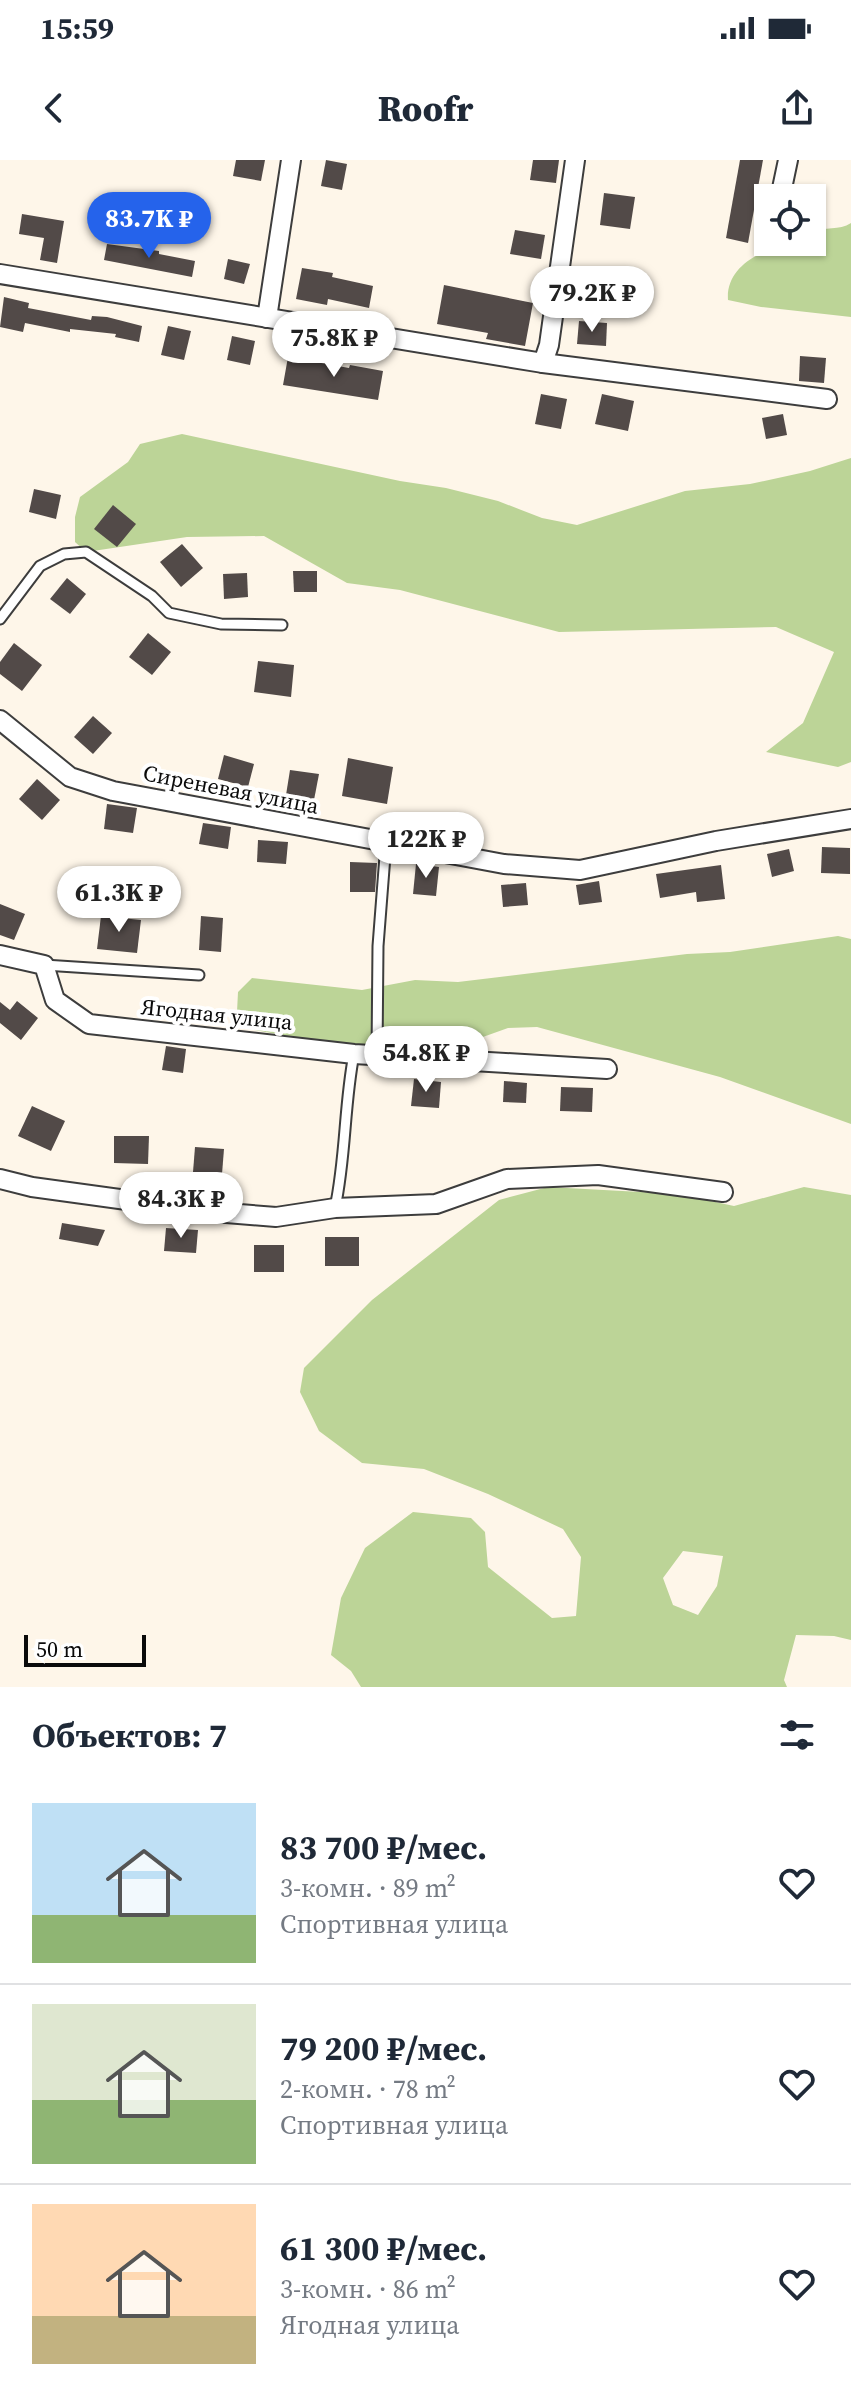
<!DOCTYPE html>
<html lang="ru">
<meta charset="utf-8">
<style>
body{margin:0;font-family:"Source Serif 4",serif;background:#f6f6f7;color:#1f2937;height:100vh;display:flex;flex-direction:column;font-size:30px;white-space:nowrap}
*{box-sizing:border-box;margin:0}
p{font-size:26px;color:#747a83}
.icon{flex:none;width:44px;height:44px;fill:none;stroke:currentColor;stroke-width:2;stroke-linecap:round;stroke-linejoin:round}
.map{position:relative;height:1527px;overflow:hidden}
.drawer{display:flex;flex-direction:column;background:#fff;flex:1}
.drawer>*{flex:none}
.buttons{position:absolute;left:754px;top:24px;display:grid;gap:16px}
.buttons a{display:grid;place-items:center;width:72px;height:72px;border-radius:0px;background:#fff;box-shadow:0 2px 6px #0004;font-size:40px}
.scale{position:absolute;left:24px;bottom:20px;width:122px;box-sizing:border-box;padding-left:8px;border:4px solid #0a0a0a;border-top:0;font-size:22px;line-height:28px;white-space:nowrap;color:#0a0a0a;-webkit-text-stroke:6px #fff;paint-order:stroke}
.price{position:absolute;translate:-50% -68px;padding:0 18px;border-radius:28px;background:#fff;color:#222;font-size:26px;line-height:52px;filter:drop-shadow(0 2px 4px #0008)}
.price::after{content:'';position:absolute;left:50%;top:48px;width:24px;height:18px;margin-left:-12px;background:inherit;clip-path:polygon(0 0,100% 0,50% 100%)}
.price.selected{background:#2563eb;color:#fff}
ul{padding:0;list-style:none}
li{display:flex;align-items:center;gap:24px;height:200px;padding:0 32px}
li+li{border-top:2px solid #e0e1e3}
li span{display:grid;place-items:center;flex:none;width:224px;height:160px;border-radius:0px;color:#555}
li>.icon{margin-inline-start:auto}
span .icon{width:96px;height:96px;fill:#fffc;stroke-width:1}
li b{font-size:34px}
h2{display:flex;justify-content:space-between;align-items:center;height:96px;padding:0 32px;font-size:34px}
.status{display:flex;justify-content:space-between;align-items:center;height:56px;padding:0 40px;background:#fff;direction:ltr}
.status svg{height:22px;fill:currentColor}
header{display:flex;justify-content:space-between;align-items:center;height:104px;padding:0 32px;background:#fff;font-size:36px;font-weight:800}
.map>svg:first-child{display:block}
.forest{fill:#bcd497;fill-rule:evenodd}
.building{fill:#524a48}
.lines{fill:none;stroke-linecap:round;stroke-linejoin:round}
.service-casing{stroke:#3d3d3d;stroke-width:13}
.minor-casing{stroke:#3d3d3d;stroke-width:22}
.service{stroke:#fff;stroke-width:9}
.minor{stroke:#fff;stroke-width:18}
.labels{text-anchor:middle;dominant-baseline:central;stroke-width:8;stroke-linejoin:round;paint-order:stroke}
.street-label{font-size:22px;fill:#0a0a0a;stroke:#fff}
</style>
<div class="status"><b>15:59</b><svg viewBox="0 0 49 12"><path d="M0 12V9h3v3zM5 12V6h3v6zM10 12V3h3v9zM15 12V0h3v12zM26 1h20v11H26zM47 4h2v5h-2z"/></svg></div>
<header><svg class="icon" aria-label="back" viewBox="0 0 24 24"><path d="M15 5l-7 7 7 7"/></svg>Roofr<svg class="icon" aria-label="share" viewBox="0 0 24 24"><path d="M12 15V3M7 8l5-5 5 5M5 13v7h14v-7"/></svg></header>
<div class="map">
<svg width="851" height="1527" viewBox="0 0 851 1527">
<rect width="100%" height="100%" fill="#fef6e9"/>
<g class="forest">
<path d="M851,63V157L761,147L728,140C725,99 779,82 812,82V72C825,66 839,71 851,63Z"/>
<path d="M182,274L400,321L446,328L498,341L542,358L577,365L685,331L750,324L810,311L851,298V602L838,607L766,592L803,563L834,492L776,467L559,472L400,430L347,423L264,376L187,377L86,392L75,382V357L80,337L128,302L140,284Z"/>
<path d="M838,776L851,779V964L720,917L537,867L508,868L441,892L346,887L255,870L237,852L238,832L252,818L362,830L415,820L458,822L687,794L730,792Z"/>
<path d="M548,1027L678,1034L734,1046L804,1027L851,1035V1480L834,1476L796,1475L784,1520L787,1527H361L351,1511L331,1495L341,1438L365,1388L413,1352L471,1358L485,1372L488,1407L552,1458L576,1456L581,1397L563,1369L488,1334L424,1309L362,1303L319,1271L300,1232L304,1208L372,1140L499,1040ZM683,1391L723,1396L717,1426L698,1455L673,1445L663,1418Z"/>
</g>
<g class="building">
<path d="M236,0H265L261,21L233,16Z"/>
<path d="M326,0L347,4L342,30L321,26Z"/>
<path d="M533,0H559L556,23L530,20Z"/>
<path d="M740,0H763L748,83L726,78Z"/>
<path d="M604,33L635,37L630,69L600,65Z"/>
<path d="M22,54L64,61L57,103L40,100L44,78L19,74Z"/>
<path d="M515,70L545,75L541,99L510,94Z"/>
<path d="M107,84L159,91V94L195,101L192,117L104,100Z"/>
<path d="M228,99L250,104L244,124L224,119Z"/>
<path d="M302,108L333,113L332,117L373,126L369,148L328,139L327,145L296,139Z"/>
<path d="M444,125L533,143L525,186L486,179L488,173L437,164Z"/>
<path d="M4,137L29,143L28,148L91,160L92,156L107,157L142,166L139,182L115,177L116,174L70,169V172L25,163L23,172L0,167Z"/>
<path d="M579,161L607,163L606,186L577,184Z"/>
<path d="M168,166L191,171L184,200L161,195Z"/>
<path d="M232,176L255,181L250,205L227,200Z"/>
<path d="M800,196L826,198L824,223L799,221Z"/>
<path d="M288,197L349,208L350,205L383,211L378,240L283,225Z"/>
<path d="M541,234L567,239L561,269L535,264Z"/>
<path d="M602,234L634,241L628,271L595,264Z"/>
<path d="M783,254L787,275L766,279L762,258Z"/>
<path d="M34,329L61,335L56,359L29,352Z"/>
<path d="M113,345L136,364L117,387L94,369Z"/>
<path d="M182,384L203,408L181,427L160,402Z"/>
<path d="M293,411H317V432H294Z"/>
<path d="M247,413L248,437L224,439L223,414Z"/>
<path d="M67,418L86,434L70,454L50,439Z"/>
<path d="M148,473L171,492L152,515L129,497Z"/>
<path d="M14,483L42,505L22,531L0,514V502Z"/>
<path d="M258,501L294,505L291,537L254,532Z"/>
<path d="M93,556L112,573L93,594L74,577Z"/>
<path d="M224,595L254,604L248,627L218,619Z"/>
<path d="M348,598L393,607L387,644L342,636Z"/>
<path d="M290,610L319,614L314,640L286,635Z"/>
<path d="M37,619L60,640L42,660L19,639Z"/>
<path d="M107,644L137,648L133,673L104,669Z"/>
<path d="M203,663L231,667L228,689L199,684Z"/>
<path d="M258,680L288,682L286,704L257,702Z"/>
<path d="M822,687L850,688V714L821,713Z"/>
<path d="M789,689L794,711L772,717L767,694Z"/>
<path d="M350,702L377,703L375,732H350Z"/>
<path d="M416,704L439,707L436,736L413,734Z"/>
<path d="M721,705L725,739L697,742L696,732L660,738L656,714Z"/>
<path d="M599,721L602,742L579,745L576,725Z"/>
<path d="M526,723L528,745L503,747L501,725Z"/>
<path d="M0,744L25,754L14,780L0,775Z"/>
<path d="M101,756L141,760L137,793L97,789Z"/>
<path d="M201,756L223,758L221,792L199,790Z"/>
<path d="M17,841L38,858L21,880L0,863V842L10,850Z"/>
<path d="M166,886L186,889L183,913L162,910Z"/>
<path d="M414,919L441,922L439,948L411,946Z"/>
<path d="M504,921L527,923L526,943L503,942Z"/>
<path d="M561,927L593,928L592,952L560,951Z"/>
<path d="M32,946L65,961L51,991L18,976Z"/>
<path d="M114,976H149L148,1004L114,1003Z"/>
<path d="M195,987L224,989L222,1014L193,1012Z"/>
<path d="M62,1063L105,1070L98,1086L59,1079Z"/>
<path d="M166,1068L198,1070L196,1093L164,1091Z"/>
<rect x="325" y="1077" width="34" height="29"/>
<rect x="254" y="1085" width="30" height="27"/>
</g>
<g class="lines">
<defs>
<g id="service">
<path d="M0,459L40,406L64,394L86,392L152,436L169,453L221,464L282,465"/>
<path d="M44,805L199,815"/>
<path d="M377,894L378,786L386,683"/>
<path d="M335,1048C346,997 344,945 354,894"/>
</g>
<g id="minor">
<path d="M780,38L788,0"/>
<path d="M0,114L543,203L827,239"/>
<path d="M267,158L291,0"/>
<path d="M543,203L549,185L575,0"/>
<path d="M0,560L70,617L113,631L504,704L580,710L716,681L851,659"/>
<path d="M0,795L44,805L55,840L89,864L354,894L607,909"/>
<path d="M0,1019L32,1027L214,1052L276,1057L335,1048L436,1044L507,1019L598,1015L723,1032"/>
</g>
</defs>
<use href="#service" class="service-casing"/>
<use href="#minor" class="minor-casing"/>
<use href="#service" class="service"/>
<use href="#minor" class="minor"/>
</g>
<g class="labels">
<g class="street-label">
<text transform="translate(231 629) rotate(11)">Сиреневая улица</text>
<text transform="translate(217 854) rotate(6)">Ягодная улица</text>
</g>
</g>
</svg>
<div class="buttons">
<a><svg class="icon" aria-label="locate" viewBox="0 0 24 24"><circle cx="12" cy="12" r="6"/><path d="M12 2v4M12 18v4M2 12h4M18 12h4"/></svg></a>
</div>
<div class="scale">50 m</div>
<b class="price selected" style="left:149px;top:100px">83.7K ₽</b>
<b class="price" style="left:592px;top:174px">79.2K ₽</b>
<b class="price" style="left:334px;top:219px">75.8K ₽</b>
<b class="price" style="left:426px;top:720px">122K ₽</b>
<b class="price" style="left:119px;top:774px">61.3K ₽</b>
<b class="price" style="left:426px;top:934px">54.8K ₽</b>
<b class="price" style="left:181px;top:1080px">84.3K ₽</b>
</div>
<section class="drawer">
<h2>Объектов: 7<svg class="icon" aria-label="filters" viewBox="0 0 24 24"><path d="M4 7h16M4 17h16"/><circle cx="9" cy="7" r="2"/><circle cx="15" cy="17" r="2"/></svg></h2>
<ul>
<li><span style="background:linear-gradient(#bfe0f5 70%,#8fb573 0)"><svg class="icon" aria-label="home" viewBox="0 0 24 24"><path d="M3 11l9-7 9 7M6 9v11h12V9"/></svg></span><div><b>83 700 ₽/мес.</b><p>3-комн. · 89 m²</p><p>Спортивная улица</p></div><svg class="icon" aria-label="heart" viewBox="0 0 24 24"><path d="M12 20l-8-8c-3-5 5-10 8-4 3-6 11-1 8 4z"/></svg></li>
<li><span style="background:linear-gradient(#dfe7d0 60%,#8fb573 0)"><svg class="icon" aria-label="home" viewBox="0 0 24 24"><path d="M3 11l9-7 9 7M6 9v11h12V9"/></svg></span><div><b>79 200 ₽/мес.</b><p>2-комн. · 78 m²</p><p>Спортивная улица</p></div><svg class="icon" aria-label="heart" viewBox="0 0 24 24"><path d="M12 20l-8-8c-3-5 5-10 8-4 3-6 11-1 8 4z"/></svg></li>
<li><span style="background:linear-gradient(#ffd9b3 70%,#c2b280 0)"><svg class="icon" aria-label="home" viewBox="0 0 24 24"><path d="M3 11l9-7 9 7M6 9v11h12V9"/></svg></span><div><b>61 300 ₽/мес.</b><p>3-комн. · 86 m²</p><p>Ягодная улица</p></div><svg class="icon" aria-label="heart" viewBox="0 0 24 24"><path d="M12 20l-8-8c-3-5 5-10 8-4 3-6 11-1 8 4z"/></svg></li>
</ul>
</section>
